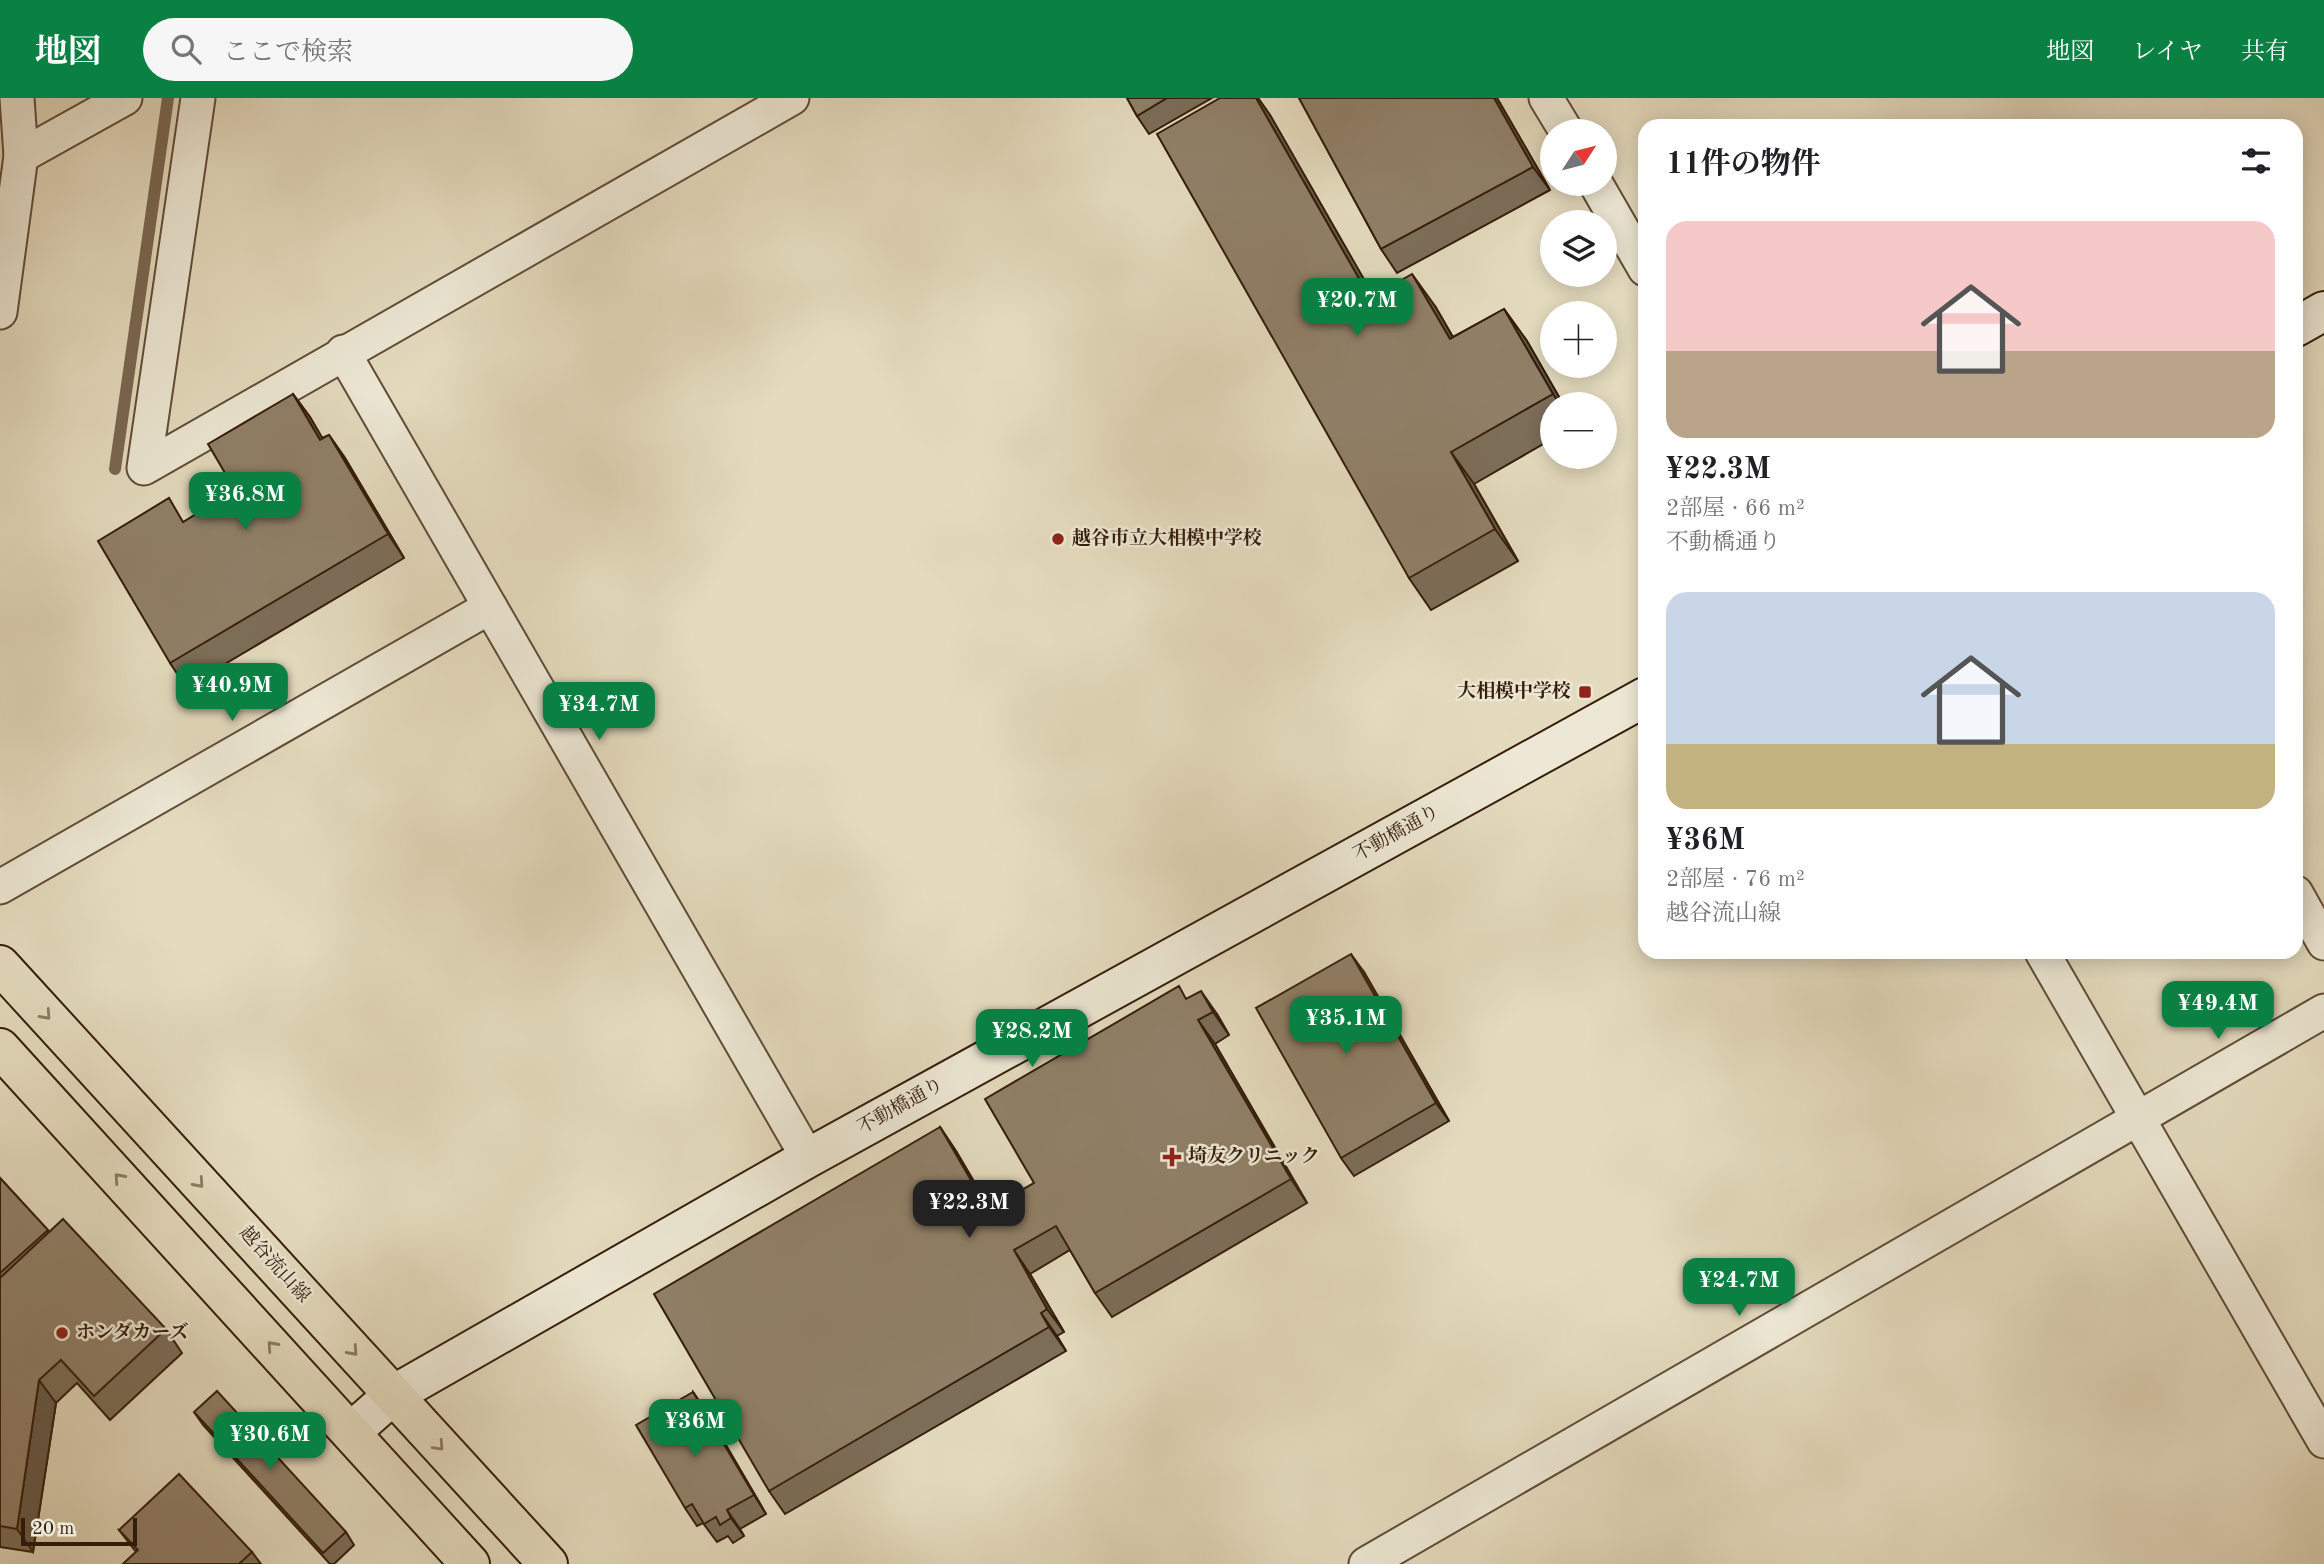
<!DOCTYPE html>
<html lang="ja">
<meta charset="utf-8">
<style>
body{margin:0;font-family:"Old Standard TT","Noto Serif JP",serif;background:#f6f6f6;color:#202124;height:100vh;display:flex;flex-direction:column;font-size:26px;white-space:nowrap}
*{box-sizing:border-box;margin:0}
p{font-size:23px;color:#757577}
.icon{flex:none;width:38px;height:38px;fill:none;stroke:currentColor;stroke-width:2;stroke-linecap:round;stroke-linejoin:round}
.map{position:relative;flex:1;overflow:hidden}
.panel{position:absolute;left:1638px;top:21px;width:665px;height:840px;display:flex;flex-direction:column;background:#fff;border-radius:21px;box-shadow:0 4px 18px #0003}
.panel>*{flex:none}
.needle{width:46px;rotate:54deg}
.tools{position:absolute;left:1540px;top:21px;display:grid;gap:14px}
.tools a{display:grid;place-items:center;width:77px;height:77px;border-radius:50%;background:#fff;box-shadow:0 4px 18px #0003;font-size:35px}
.scale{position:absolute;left:21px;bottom:18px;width:116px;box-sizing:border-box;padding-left:7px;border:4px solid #351d0b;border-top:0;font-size:19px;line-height:24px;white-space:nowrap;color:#351d0b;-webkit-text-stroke:5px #ede8d5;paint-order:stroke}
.price{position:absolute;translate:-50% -60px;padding:0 16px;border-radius:14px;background:#0b8043;color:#fff;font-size:23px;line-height:46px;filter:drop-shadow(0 2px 4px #0008)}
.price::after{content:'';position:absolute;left:50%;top:42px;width:21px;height:16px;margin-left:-10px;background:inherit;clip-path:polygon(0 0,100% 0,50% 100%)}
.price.active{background:#222;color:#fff}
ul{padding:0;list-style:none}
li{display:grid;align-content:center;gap:14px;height:371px;padding:0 28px}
li span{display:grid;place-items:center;height:217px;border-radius:21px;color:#555}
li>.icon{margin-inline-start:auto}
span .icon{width:126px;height:126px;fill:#fffc;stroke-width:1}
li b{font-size:30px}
h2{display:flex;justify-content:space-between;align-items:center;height:84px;padding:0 28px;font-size:30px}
header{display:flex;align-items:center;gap:42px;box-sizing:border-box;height:98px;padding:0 35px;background:#0b8043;color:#fff}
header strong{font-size:33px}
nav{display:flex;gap:38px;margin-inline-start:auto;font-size:24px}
.search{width:490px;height:63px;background:#f6f6f6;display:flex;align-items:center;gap:18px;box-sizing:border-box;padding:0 24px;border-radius:38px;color:#757577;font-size:26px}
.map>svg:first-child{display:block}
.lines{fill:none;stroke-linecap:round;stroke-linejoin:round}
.stream{stroke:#7a6852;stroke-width:12}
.street-casing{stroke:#614c38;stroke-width:37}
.secondary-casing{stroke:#351d0b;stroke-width:42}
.primary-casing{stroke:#351d0b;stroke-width:42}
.street{stroke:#ede8d5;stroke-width:33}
.secondary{stroke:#ede8d5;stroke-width:38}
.primary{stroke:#e4dbbe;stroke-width:38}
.wall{fill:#7c6e59;stroke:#351d0b;stroke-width:2}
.shaded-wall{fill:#655a49;stroke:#351d0b;stroke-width:2}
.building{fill:#908068;stroke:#351d0b;stroke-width:2}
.oneway{stroke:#8c7c64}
.poi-dot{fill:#8f2418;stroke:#ede8d5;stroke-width:2.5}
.labels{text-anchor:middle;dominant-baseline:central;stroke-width:5;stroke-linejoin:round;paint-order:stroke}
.poi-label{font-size:19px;font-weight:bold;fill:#351d0b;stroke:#ede8d5;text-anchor:start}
.street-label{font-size:19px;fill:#351d0b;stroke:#ede8d5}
</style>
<header>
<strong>地図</strong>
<div class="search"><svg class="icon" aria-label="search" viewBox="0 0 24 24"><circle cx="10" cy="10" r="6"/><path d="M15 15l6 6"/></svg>ここで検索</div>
<nav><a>地図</a><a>レイヤ</a><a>共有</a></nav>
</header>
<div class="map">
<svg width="2324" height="1466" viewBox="0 0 2324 1466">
<rect width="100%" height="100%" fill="#e4dbbe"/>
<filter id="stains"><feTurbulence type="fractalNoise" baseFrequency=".00286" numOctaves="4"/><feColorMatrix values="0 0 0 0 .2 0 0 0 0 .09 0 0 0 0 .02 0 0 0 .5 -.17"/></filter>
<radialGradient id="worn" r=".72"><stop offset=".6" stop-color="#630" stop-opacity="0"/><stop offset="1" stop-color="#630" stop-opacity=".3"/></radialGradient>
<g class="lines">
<path class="stream" d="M115,371L168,0"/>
<defs>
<g id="street">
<path d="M198,0L144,370L792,0"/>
<path d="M1546,0L1566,33"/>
<path d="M21,58L125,0"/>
<path d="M1596,86L1645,171"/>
<path d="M0,214L21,58L17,0"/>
<path d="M343,254L808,1060"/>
<path d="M0,789L490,509"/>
<path d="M2296,795L2324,845"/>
<path d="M2042,854L2324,1343"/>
<path d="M1366,1466L2324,913"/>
</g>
<g id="secondary">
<path d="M2296,229L2324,213"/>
<path d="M351,1334L393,1297L808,1060L1645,599"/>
</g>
<g id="primary">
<path d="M0,867L548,1466"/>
<path d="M0,950L470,1466"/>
</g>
</defs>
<use href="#street" class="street-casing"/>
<use href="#secondary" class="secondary-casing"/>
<use href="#primary" class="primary-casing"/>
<use href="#street" class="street"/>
<use href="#secondary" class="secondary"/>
<use href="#primary" class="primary"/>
</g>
<g class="wall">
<path d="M1127,0H1212L1149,36L1137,18Z"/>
<path d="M1220,0H1258L1270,17L1373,198L1435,208L1453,239L1504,211L1527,243L1563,306H1552V341L1474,386L1518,463L1431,512L1409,480Z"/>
<path d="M1299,0H1497L1550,92L1397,175L1381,151Z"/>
<path d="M293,296L310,319L322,340L329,337L345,360L404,460L186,589L170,565L235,392Z"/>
<path d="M1364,874L1449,1023L1354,1078L1341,1060Z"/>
<path d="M1188,901L1217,916L1229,937L1215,946L1307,1105L1112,1219L1095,1195L1070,1152L1030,1176L1064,1234L1057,1238L1066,1253L785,1416L769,1393L940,1029L956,1053L985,1102L995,1108L1034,1085Z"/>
<path d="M0,1080L49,1134L166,1231L182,1255L110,1322L77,1285L56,1305L33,1454L0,1449Z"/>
<path d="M693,1294L706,1313L766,1416L740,1431L744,1438L733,1445L728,1438L717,1444L703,1425L697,1428L685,1410Z"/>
<path d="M194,1314L346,1434L354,1447L334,1466H330L203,1327Z"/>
<path d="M119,1432L252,1454L261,1466H123L136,1454Z"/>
</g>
<g class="shaded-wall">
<path d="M1256,0H1258L1270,17L1393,232L1370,200Z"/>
<path d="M1494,0H1497L1550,92L1533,69Z"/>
<path d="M1412,176L1435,208L1472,273L1450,241Z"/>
<path d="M1504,211L1527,243L1563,306H1560L1553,296Z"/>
<path d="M293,296L310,319L337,365L320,342Z"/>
<path d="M329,337L345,360L404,460L388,436Z"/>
<path d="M1451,354L1474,386L1518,463L1495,431Z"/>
<path d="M1351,856L1364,874L1449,1023L1436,1005Z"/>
<path d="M1201,893L1217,916L1229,937L1213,914Z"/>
<path d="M1198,922L1215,946L1307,1105L1291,1081Z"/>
<path d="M940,1029L956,1053L999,1127L983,1103Z"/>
<path d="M1014,1152L1030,1176L1064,1234L1047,1211Z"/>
<path d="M1041,1215L1057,1238L1066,1253L1049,1229Z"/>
<path d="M39,1282L56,1305L33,1454L17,1431Z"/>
<path d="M693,1294L706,1313L766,1416L754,1397Z"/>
<path d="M727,1412L740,1431L744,1438L731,1420Z"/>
</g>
<g class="building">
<path d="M1127,0H1167L1137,18Z"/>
<path d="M1220,0H1256L1370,200L1412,176L1450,241L1504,211L1553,296L1451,354L1495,431L1409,480L1157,36Z"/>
<path d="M1299,0H1494L1533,69L1381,151Z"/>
<path d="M293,296L320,342L329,337L388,436L170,565L98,443L169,400L183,424L235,392L208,346Z"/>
<path d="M1351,856L1436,1005L1341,1060L1256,910Z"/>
<path d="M1179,888L1186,901L1201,893L1213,914L1198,922L1291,1081L1095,1195L1056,1128L1014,1152L1047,1211L1041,1215L1049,1229L769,1393L654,1196L940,1029L983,1103L990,1099L994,1108L1034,1085L985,1001Z"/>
<path d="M0,1080L48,1132L0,1175Z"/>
<path d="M63,1121L166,1231L94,1298L61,1262L39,1282L17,1431L0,1428V1180Z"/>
<path d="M217,1293L346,1434L323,1455L194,1314Z"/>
<path d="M693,1294L754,1397L727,1412L731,1420L720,1427L716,1419L704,1426L692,1406L685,1410L636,1327Z"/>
<path d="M179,1376L252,1454L239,1466H123L138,1452L119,1432Z"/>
</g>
<defs><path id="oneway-chevron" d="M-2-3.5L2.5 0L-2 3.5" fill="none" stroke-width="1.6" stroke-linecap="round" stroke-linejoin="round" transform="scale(1.75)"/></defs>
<g class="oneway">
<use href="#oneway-chevron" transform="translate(46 917) rotate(48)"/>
<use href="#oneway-chevron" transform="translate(119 1080) rotate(-132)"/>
<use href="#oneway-chevron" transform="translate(199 1085) rotate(48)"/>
<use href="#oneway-chevron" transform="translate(272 1248) rotate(-132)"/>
<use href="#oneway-chevron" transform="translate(353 1253) rotate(48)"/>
<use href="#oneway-chevron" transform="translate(439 1348) rotate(47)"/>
</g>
<g class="poi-dot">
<circle cx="1058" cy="441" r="7"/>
<rect x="1578" y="587" width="14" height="14" rx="3.5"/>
<path d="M1168.5 1048.5h7v7h7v7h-7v7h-7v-7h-7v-7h7z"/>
<circle cx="62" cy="1235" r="7"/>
</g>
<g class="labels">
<g class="poi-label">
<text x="1072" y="441">越谷市立大相模中学校</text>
<text x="1571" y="594" text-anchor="end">大相模中学校</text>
<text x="1188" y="1059">埼友クリニック</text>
<text x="76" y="1235">ホンダカーズ</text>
</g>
<g class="street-label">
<text transform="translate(1397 736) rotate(-29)">不動橋通り</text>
<text transform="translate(901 1009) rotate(-29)">不動橋通り</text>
<text transform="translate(274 1167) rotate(48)">越谷流山線</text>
</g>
</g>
<rect width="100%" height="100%" filter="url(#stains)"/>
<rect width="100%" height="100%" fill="url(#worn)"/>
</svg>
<div class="tools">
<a><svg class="needle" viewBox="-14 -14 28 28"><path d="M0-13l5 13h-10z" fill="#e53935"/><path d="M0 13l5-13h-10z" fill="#757577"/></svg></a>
<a><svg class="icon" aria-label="layers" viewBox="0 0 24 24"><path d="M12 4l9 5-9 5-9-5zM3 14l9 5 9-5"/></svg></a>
<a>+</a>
<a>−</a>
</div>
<div class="scale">20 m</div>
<b class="price" style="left:1357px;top:240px">¥20.7M</b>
<b class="price" style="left:245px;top:434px">¥36.8M</b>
<b class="price" style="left:232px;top:625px">¥40.9M</b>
<b class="price" style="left:599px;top:644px">¥34.7M</b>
<b class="price" style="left:2218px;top:943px">¥49.4M</b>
<b class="price" style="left:1346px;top:958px">¥35.1M</b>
<b class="price" style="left:1032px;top:971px">¥28.2M</b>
<b class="price active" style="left:969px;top:1142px">¥22.3M</b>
<b class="price" style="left:1739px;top:1220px">¥24.7M</b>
<b class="price" style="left:695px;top:1361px">¥36M</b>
<b class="price" style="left:270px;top:1374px">¥30.6M</b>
<section class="panel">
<h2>11件の物件<svg class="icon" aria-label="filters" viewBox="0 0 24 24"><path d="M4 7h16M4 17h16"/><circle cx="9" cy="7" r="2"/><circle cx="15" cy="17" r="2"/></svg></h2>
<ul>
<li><span style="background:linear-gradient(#f6c9c9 60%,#b9a48a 0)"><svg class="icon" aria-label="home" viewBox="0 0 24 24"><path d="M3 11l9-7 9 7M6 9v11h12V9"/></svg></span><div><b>¥22.3M</b><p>2部屋 · 66 m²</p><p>不動橋通り</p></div></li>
<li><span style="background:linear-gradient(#c9d6e8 70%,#c2b280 0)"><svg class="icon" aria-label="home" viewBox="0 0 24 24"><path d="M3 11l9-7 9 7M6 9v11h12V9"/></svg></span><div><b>¥36M</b><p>2部屋 · 76 m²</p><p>越谷流山線</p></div></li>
</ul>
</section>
</div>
